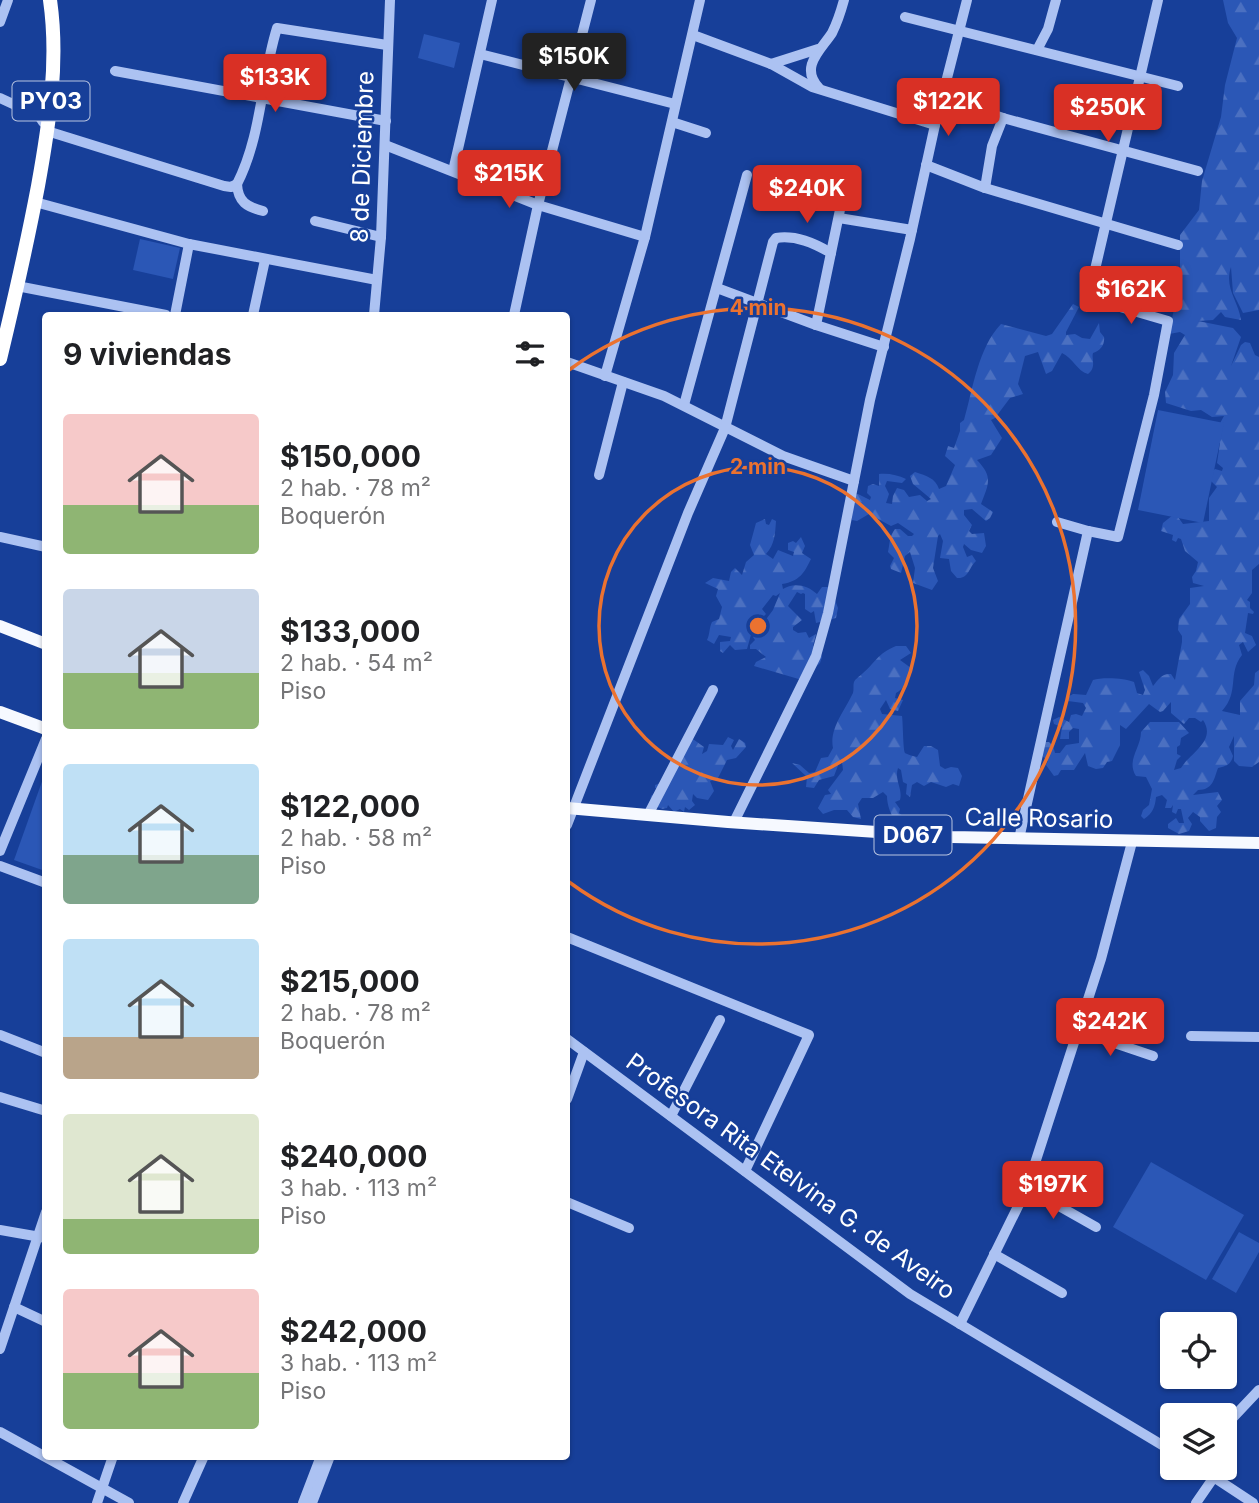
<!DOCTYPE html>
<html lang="es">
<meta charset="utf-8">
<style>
body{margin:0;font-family:Inter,sans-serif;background:#f2f2f2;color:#202124;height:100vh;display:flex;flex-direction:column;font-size:26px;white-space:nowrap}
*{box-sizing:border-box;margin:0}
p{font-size:23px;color:#757577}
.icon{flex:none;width:38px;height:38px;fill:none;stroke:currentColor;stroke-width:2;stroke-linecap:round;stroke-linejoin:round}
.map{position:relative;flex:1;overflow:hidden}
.side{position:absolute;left:42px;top:312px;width:528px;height:1148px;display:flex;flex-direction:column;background:#fff;border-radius:7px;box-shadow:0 2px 5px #0004}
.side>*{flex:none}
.buttons{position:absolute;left:1160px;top:1312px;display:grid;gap:14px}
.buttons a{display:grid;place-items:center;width:77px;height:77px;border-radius:7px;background:#fff;box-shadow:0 2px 5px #0004;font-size:35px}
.price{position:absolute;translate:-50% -60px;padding:0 16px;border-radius:7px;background:#d93025;color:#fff;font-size:23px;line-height:46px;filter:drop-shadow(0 2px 4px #0008)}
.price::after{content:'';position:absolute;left:50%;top:42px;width:21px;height:16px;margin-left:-10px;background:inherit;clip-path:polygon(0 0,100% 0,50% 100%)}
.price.current{background:#222;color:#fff}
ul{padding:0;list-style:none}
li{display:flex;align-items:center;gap:21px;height:175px;padding:0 21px}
li span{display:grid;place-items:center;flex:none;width:196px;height:140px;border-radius:7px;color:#555}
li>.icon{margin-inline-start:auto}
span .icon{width:84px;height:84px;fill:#fffc;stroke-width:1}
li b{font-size:30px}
h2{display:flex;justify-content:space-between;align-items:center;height:84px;padding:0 21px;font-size:30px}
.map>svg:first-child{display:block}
.forest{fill:url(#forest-firs)}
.park{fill:#2b57b6}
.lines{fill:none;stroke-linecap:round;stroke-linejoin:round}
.minor{stroke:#acc2f2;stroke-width:10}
.major{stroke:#f6f9ff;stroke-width:12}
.highway{stroke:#fff;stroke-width:14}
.ring{fill:none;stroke:#eb7230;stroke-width:3.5}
.labels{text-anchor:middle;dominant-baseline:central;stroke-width:5;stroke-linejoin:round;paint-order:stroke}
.shield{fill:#173f99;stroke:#b9c5e0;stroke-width:2}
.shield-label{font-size:23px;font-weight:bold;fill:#fff}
.street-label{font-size:24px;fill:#fff;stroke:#173f99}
.centre{fill:#eb7230;stroke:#173f99;stroke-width:3.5}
.ring-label{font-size:21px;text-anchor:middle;font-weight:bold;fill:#eb7230;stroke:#173f99;stroke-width:5;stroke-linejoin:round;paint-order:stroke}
</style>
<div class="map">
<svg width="1259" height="1503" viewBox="0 0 1259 1503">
<defs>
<pattern id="forest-firs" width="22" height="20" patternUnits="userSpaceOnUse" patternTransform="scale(1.75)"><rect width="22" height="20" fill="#2b57b6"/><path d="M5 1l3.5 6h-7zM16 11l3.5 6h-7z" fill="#4b70c1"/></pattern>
</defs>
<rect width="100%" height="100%" fill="#173f99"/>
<g class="forest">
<path d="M1223,0H1259V310L1243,313L1233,293L1231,267C1224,288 1238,300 1241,320L1225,317L1221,312L1213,320L1198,321L1233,328L1241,337L1231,366L1241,345L1245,342L1250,343L1255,355L1259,357V564L1252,570V593L1247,600L1250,602V608L1254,612L1253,614L1248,613L1245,633L1252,636L1256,645L1248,652L1243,642L1239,645L1242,655C1227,674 1240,691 1222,711L1240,715V701L1254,685L1255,673L1259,670V762L1252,767L1239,766L1234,761V736L1229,747L1233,756C1231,765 1226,766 1218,768C1214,779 1213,790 1198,790L1193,795L1218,792L1222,800L1217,806L1221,812L1217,817L1216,828L1209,831L1200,821V817L1193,812L1188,818L1192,824L1189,831L1179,834L1168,828V824L1176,818L1179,823H1184L1181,809H1178L1176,814L1172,812L1173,805L1171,808H1165L1167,800L1162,795L1156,797C1155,807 1153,813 1144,819L1141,816L1143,810L1149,805L1152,789L1146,777L1136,776C1126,760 1141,748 1141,732L1150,722H1179L1189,733L1181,738L1180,745L1177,747V754L1181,756L1177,760L1174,770L1181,768C1190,753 1217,741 1203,720L1201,722L1195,718H1189L1184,724L1171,713V702L1163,711L1160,712L1149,704L1126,729L1120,725V745L1112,761L1107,762L1103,768L1096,769L1088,766L1085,753L1074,770H1061L1058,775L1054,776L1046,765L1048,761L1040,754L1044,742H1049L1053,746L1055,753H1060L1066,745L1079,743V729L1073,728L1069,732V739H1060L1062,727L1054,724L1053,720L1059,717L1069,722L1071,715L1076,714L1082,716L1086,708L1083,703L1068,701L1066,697L1074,694L1086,695L1093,680C1102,677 1125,678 1134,682L1137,693L1143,695L1145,690L1139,672L1143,670L1149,676L1153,686C1158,680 1162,673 1171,674L1175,680L1182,642V636L1178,630L1179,619L1190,604V588L1204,586L1193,583L1192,577L1196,571L1198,562L1185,551L1181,539L1178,538L1176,542L1172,540L1173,535L1161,531L1163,523L1173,515L1178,517L1183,524L1209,521V498L1217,487L1209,479L1211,472L1215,469L1222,471L1223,468L1217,463L1220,443L1215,442L1218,427L1224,416L1212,417L1201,410L1191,411L1166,403L1165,392L1173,375L1174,353L1185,335L1180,332L1169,334L1180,279V235L1199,210L1202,181L1221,117L1225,85L1237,38L1228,23Z"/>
<path d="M1073,304L1079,307L1066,332V335L1075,334L1082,338L1090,339L1099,323L1100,332L1104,337C1105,344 1101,351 1093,353C1091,359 1097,367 1088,374C1077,371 1073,358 1062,353L1052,371L1046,374L1038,352L1025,356L1018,384L1023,394L1010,398L995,418L991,420L1002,438L991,455L977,460C993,477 989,483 981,504L993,512L990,518L986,521L972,509L964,510V515L972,525L969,531L972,534L984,533L986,546L982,553L971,550L964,544L963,547L967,557L972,555L976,561C969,567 969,579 957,578L951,571L949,559L940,558L943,541L940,534L938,536L933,568L938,581L932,590L913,583L915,568L910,552L905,556L901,573L891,569L890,566L894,558L888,552C890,543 889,537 895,529H900L908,536H912L914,534L898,523L891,526L869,514L857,521L852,520L850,513L854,495L858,494L870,500L871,497L867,493L868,486L873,484L879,486V474C888,473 898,475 906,479L902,483L887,481L885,486L889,494L886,503L892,504L893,496L897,488L904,490L909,497L920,495L927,501L931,499L913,484L910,476L915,472C927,476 935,478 939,489L946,486L955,465L945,456L948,446L954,448L960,431V423L964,420C973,389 978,348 1001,324L1046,336L1052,334Z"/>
<path d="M765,519L766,524L769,525L772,519L776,521C775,534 775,544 766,554L773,559L778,550L793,556L794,552L788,550V543L793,541L796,543L801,537L805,546L802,553L811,559C804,573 800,581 782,584L783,589C793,582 808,585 817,594L822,587H830L838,608L836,618L816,623L814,611L811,613L805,609V594L803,593L801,594L797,592L788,606L802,620L793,627V630L798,633L806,632L809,638L816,634L813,646L818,648L822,657L820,663L802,680L754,666L756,662L766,657L756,649H750V645L755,640L753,637L773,610L780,593L776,596L773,595L762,609L766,614L755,625L753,623L749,628L752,631L747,649L735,650L730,645L723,653L720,651V642L730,641L731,637L719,635L714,644L707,640C710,634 709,628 712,622L719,619L722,607L716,596L718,589L705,583L713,578L729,581L731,572L735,568L742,575L746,562L754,555L750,545L756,523Z"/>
<path d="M896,646H906L911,653L900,660L911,668C910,677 904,689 896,693L895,698L903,700L898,711L890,709L886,700L880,709L882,714L902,716C903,723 903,751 905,753C906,754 916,757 917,757L924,746H931L938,750L940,766L945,769L951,767L958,768L962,776L959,786L953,784L946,787L931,782L924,786L917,782L912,785L910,797L906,794L907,784L903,782L901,770L898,768C894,780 903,789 900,800L895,802L900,809L899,813L904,817L903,823H898C891,817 887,805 887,796L883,792L873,798H862L858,804L861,819L853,817L847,810H834L823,814L818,808L825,795L831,794L828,790L843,770L842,761L839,763L834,776L819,780L814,788L806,787L807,777L792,763L800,765L809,773L815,772L821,758L828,757L833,748C829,729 845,710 853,693C854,689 853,685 854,682C855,679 860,676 862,674C876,662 877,654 896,646Z"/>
<path d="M690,737L704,747L702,754L707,751L709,744L723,745L728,737L734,740L731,746L733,750L739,739L745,743L746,747L736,758L727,760L718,778L710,781L714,791L708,800L697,798L693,794L692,801L695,805L689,810L685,807L684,812L680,809L674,812L668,805L667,808L662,809L658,807L649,809L651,796L659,789L655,788V785L661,783C672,763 673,755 690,737Z"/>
</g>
<g class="park">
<path d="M424,34L460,43L454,68L418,58Z"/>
<path d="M140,239L180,248L173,279L133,270Z"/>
<path d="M1158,410L1224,423L1203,523L1138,510Z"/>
<path d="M45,773L46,871H45L14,860Z"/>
<path d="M1151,1162L1244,1215L1206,1280L1113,1227Z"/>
<path d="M1239,1232L1259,1243V1252L1236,1293L1212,1279Z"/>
</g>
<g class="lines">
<g class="minor">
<path d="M905,17L1178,86"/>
<path d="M0,22L8,0"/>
<path d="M693,35L771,64L812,87L935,125"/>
<path d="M1037,50L1048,29L1056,0"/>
<path d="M480,54L675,104"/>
<path d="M771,64L818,49"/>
<path d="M115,71L386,121"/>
<path d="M819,88C799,67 821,50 832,33C837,23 841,11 844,0"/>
<path d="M942,97L1003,118L1198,171"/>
<path d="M0,98L39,116L43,122"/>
<path d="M672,122L706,133"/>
<path d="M47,131L224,186L231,187L237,184C238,202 247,207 263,211"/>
<path d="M385,145L538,205L645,237"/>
<path d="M926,165L985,188L1178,245"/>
<path d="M453,171L492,0"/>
<path d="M237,184C262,135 261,79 277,28L387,45"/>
<path d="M985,188L992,146L1003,118"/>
<path d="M35,202L189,244L377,280"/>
<path d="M839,218L912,230"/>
<path d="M315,221L381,237"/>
<path d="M17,286L166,315"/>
<path d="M717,288L816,325L884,347"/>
<path d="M175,315L189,244"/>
<path d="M253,315L265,260"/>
<path d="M374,315L381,237L390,0"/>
<path d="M514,315L538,205L591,0"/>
<path d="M816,325L847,176"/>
<path d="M567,362L664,396L783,456L854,481"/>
<path d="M605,376L645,237L700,0"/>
<path d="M684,405L747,175"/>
<path d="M599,475L623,382"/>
<path d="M1057,522L1088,531L1118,537L1154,395L1168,321L1103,302L1090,291L1158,0"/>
<path d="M0,537L46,547"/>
<path d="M648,815L713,690"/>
<path d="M734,822L816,656L828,613L870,400L910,239L935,125L967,0"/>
<path d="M567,825L688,513L725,428L773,242L776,238C796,235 814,243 831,253"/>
<path d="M1019,839L1088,531"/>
<path d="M0,851L46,739"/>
<path d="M0,866L46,883"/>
<path d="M567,937L809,1035L745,1171"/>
<path d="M1076,1030L1153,1056"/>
<path d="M0,1035L46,1053"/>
<path d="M1191,1036L1259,1037"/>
<path d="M567,1039L910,1294L1172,1451"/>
<path d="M0,1097L46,1111"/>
<path d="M567,1099L584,1052"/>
<path d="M671,1116L720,1020"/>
<path d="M1027,1188L1096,1227"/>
<path d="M567,1202L629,1228"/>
<path d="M0,1230L46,1238"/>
<path d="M994,1254L1062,1293"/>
<path d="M14,1307L46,1322"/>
<path d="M960,1324L1027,1188L1101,959L1132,842"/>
<path d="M0,1349L46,1212"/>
<path d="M1225,1426L1259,1390"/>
<path d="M0,1432L129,1503"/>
<path d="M1200,1468L1253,1503"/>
<path d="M97,1503L113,1456"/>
<path d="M183,1503L204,1456"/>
<path d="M303,1503L321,1456"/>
<path d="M312,1503L330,1456"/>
<path d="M1196,1503L1214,1477"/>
</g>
<g class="major">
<path d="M0,626L46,644"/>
<path d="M0,712L46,729"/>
<path d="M567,808L728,822L951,837L1259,843"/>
</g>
<path class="highway" d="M0,359C14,301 27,244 38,186C49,125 59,62 50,0"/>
</g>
<g class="ring">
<circle cx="758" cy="626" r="159"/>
<path d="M569 370A318 318 0 1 1 569 882"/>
</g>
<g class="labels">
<g class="shield">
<rect x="12.5" y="81.5" width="77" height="39" rx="5"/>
<rect x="874.5" y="815.5" width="77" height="39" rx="5"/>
</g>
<g class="shield-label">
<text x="51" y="101">PY03</text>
<text x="913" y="835">D067</text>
</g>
<g class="street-label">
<text transform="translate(362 157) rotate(-88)">8 de Diciembre</text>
<text transform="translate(1039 818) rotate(1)">Calle Rosario</text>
<text transform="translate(791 1176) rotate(36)">Profesora Rita Etelvina G. de Aveiro</text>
</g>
</g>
<circle cx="758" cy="626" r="10" class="centre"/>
<g class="ring-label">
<text x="758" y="315">4 min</text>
<text x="758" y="474">2 min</text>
</g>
</svg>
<div class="buttons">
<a><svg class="icon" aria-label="locate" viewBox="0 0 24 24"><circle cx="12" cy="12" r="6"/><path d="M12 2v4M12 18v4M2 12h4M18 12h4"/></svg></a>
<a><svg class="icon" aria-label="layers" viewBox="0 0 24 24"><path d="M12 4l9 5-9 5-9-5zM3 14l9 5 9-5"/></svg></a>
</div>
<b class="price current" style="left:574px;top:93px">$150K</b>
<b class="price" style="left:275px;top:114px">$133K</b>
<b class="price" style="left:948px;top:138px">$122K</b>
<b class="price" style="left:1108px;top:144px">$250K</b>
<b class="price" style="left:509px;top:210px">$215K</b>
<b class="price" style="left:807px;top:225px">$240K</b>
<b class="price" style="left:1131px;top:326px">$162K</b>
<b class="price" style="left:1110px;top:1058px">$242K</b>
<b class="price" style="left:1053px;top:1221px">$197K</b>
<section class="side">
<h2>9 viviendas<svg class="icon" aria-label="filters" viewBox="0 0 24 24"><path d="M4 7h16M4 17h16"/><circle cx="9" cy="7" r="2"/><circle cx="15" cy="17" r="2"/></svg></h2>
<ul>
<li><span style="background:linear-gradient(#f6c9c9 65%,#8fb573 0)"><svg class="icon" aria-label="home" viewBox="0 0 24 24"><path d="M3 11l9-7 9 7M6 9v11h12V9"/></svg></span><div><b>$150,000</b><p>2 hab. · 78 m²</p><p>Boquerón</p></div></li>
<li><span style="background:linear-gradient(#c9d6e8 60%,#8fb573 0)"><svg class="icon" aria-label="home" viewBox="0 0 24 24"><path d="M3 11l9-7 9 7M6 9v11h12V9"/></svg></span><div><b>$133,000</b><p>2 hab. · 54 m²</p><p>Piso</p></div></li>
<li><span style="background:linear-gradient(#bfe0f5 65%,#7fa58c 0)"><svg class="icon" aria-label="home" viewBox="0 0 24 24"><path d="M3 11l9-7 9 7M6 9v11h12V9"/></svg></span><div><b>$122,000</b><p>2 hab. · 58 m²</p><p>Piso</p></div></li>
<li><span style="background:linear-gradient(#bfe0f5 70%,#b9a48a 0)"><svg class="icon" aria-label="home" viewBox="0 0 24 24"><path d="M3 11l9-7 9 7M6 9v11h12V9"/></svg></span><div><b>$215,000</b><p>2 hab. · 78 m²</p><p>Boquerón</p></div></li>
<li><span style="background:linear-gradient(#dfe7d0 75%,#8fb573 0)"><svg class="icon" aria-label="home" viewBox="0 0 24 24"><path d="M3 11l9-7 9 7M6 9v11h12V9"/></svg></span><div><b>$240,000</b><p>3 hab. · 113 m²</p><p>Piso</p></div></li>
<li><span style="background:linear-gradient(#f6c9c9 60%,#8fb573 0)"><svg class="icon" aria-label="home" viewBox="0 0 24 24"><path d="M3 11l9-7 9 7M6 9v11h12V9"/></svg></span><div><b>$242,000</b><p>3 hab. · 113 m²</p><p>Piso</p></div></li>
</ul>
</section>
</div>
